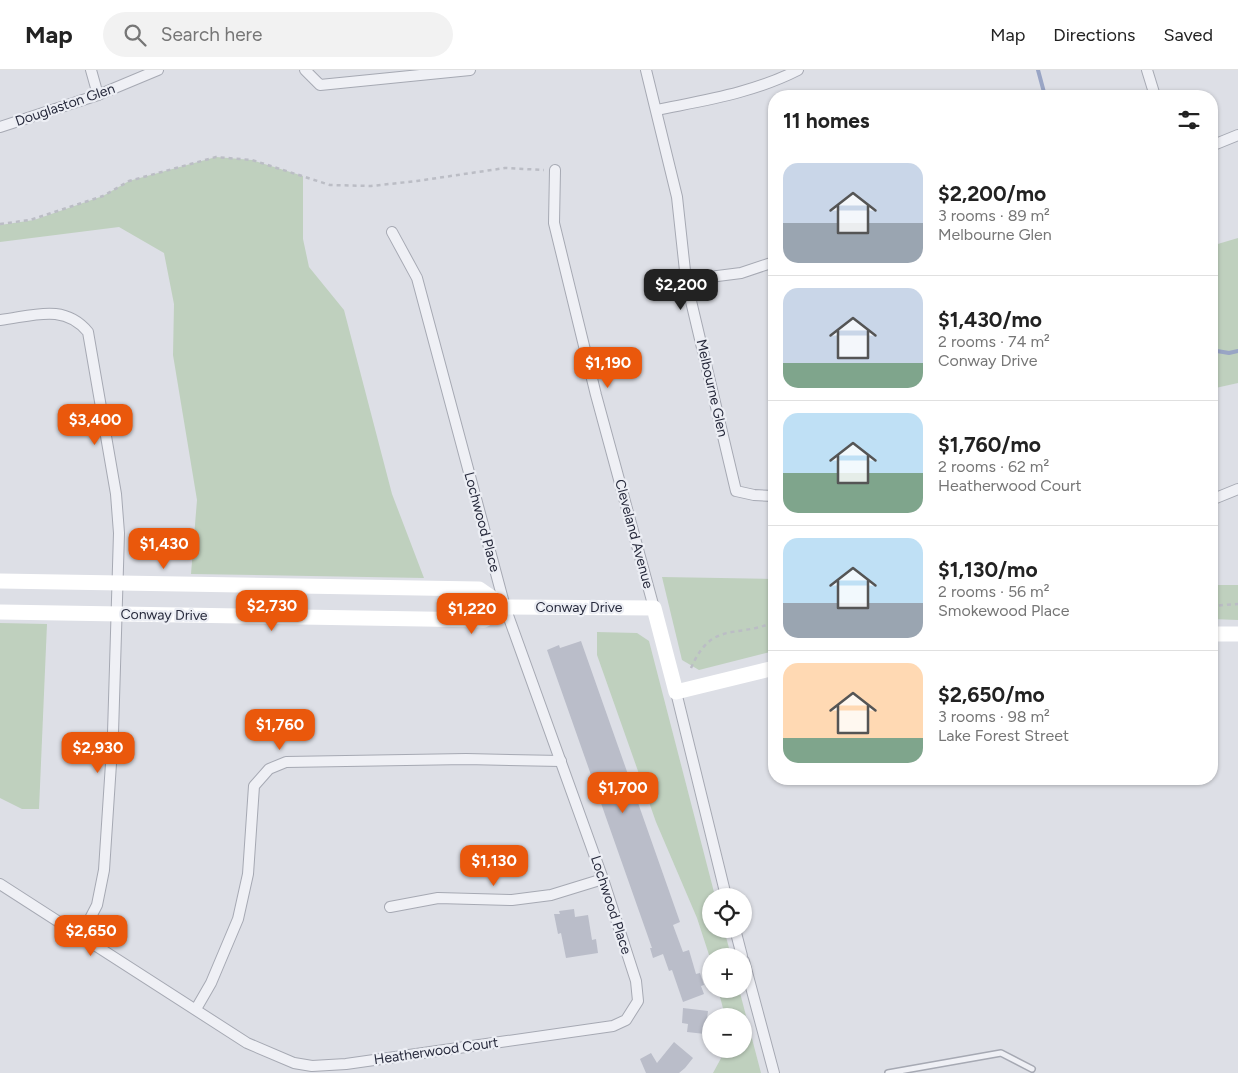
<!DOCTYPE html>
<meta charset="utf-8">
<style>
body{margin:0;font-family:Figtree,sans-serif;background:#f2f2f2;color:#222;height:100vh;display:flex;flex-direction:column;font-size:19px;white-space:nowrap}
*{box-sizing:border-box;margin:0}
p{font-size:16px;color:#767676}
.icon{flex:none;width:28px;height:28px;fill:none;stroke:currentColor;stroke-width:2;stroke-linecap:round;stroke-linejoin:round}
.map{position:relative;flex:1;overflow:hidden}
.drawer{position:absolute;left:768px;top:20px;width:450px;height:695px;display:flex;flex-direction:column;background:#fff;border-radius:20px;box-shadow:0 1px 4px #0004}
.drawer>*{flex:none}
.controls{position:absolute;left:702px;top:818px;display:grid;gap:10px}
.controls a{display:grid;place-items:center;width:50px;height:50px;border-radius:50%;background:#fff;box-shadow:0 1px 4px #0004;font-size:25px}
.price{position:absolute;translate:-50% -42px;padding:0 11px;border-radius:10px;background:#ea580c;color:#fff;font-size:16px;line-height:32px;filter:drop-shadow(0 1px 2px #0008)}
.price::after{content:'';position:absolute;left:50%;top:30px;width:15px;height:11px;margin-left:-8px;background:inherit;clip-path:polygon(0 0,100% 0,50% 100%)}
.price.on{background:#222;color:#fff}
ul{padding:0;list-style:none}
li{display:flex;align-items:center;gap:15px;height:125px;padding:0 15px}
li+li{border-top:1px solid #e0e0e0}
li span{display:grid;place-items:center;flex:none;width:140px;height:100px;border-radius:15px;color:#555}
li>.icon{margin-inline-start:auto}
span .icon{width:60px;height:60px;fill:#fffc;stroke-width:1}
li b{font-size:21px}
h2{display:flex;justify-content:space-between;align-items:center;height:60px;padding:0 15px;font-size:21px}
header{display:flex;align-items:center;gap:30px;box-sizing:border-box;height:70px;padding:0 25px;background:#fff;border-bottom:1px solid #e0e0e0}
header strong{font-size:24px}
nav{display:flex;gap:28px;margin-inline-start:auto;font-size:18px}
.search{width:350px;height:45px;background:#f2f2f2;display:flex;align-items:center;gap:12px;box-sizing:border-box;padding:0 18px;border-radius:28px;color:#767676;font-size:19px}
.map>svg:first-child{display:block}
.green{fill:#bfd0be}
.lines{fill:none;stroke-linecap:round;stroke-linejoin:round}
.stream{stroke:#99a5c5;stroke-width:4}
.building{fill:#babdc9}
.lane-casing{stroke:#a6a9b3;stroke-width:8}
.street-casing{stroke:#a6a9b3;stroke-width:12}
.path{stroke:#bbbdc5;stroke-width:2.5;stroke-dasharray:4 4;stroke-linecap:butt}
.lane{stroke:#eff0f5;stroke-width:5}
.street{stroke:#eff0f5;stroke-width:10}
.secondary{stroke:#fff;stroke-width:15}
.labels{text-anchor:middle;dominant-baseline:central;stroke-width:4.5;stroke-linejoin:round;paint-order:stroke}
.street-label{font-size:14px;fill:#272a3c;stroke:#eceef4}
</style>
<header>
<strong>Map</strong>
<div class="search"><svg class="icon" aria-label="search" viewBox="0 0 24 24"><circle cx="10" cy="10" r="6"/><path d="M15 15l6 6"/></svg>Search here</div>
<nav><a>Map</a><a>Directions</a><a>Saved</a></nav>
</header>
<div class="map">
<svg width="1238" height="1003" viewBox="0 0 1238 1003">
<rect width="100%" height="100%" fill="#dddfe6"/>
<g class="green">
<path d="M216,87L252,90L303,106V169L309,197L344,240L392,424L424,508L191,504L197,430L173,285L174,234L164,183L119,157L0,172V155L34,150L103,126L129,111Z"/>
<path d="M1238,168V313L1211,319V176Z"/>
<path d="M662,507L774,509V581L699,600L682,590Z"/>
<path d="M1211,515H1238V550L1211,549Z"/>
<path d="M0,553L47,554L39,739H22L0,728Z"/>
<path d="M597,562L637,563L649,571L715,826H711V859H724L731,886H711V891L697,848L656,752L597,585Z"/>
<path d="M718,919H739L761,1003H713L726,979H744V946H725Z"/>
</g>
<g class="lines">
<g class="stream">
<path d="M1038,0L1045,26"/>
<path d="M1211,280L1229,283L1238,281"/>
</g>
</g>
<g class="building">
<path d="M581,571L680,852L673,855L683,882L689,880L696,904L700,903L704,915L701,916L704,924L683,932L672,900L669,901L663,884L653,888L650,878H652L547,580L559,575L560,578Z"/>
<path d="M574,839L575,847L588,845L592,870L596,869L598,883L566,888L561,863L558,864L554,844H560L559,841Z"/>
<path d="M683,938L708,941L705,964L687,962L688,954L682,953Z"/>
<path d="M674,972L693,988L685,998L679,1003H646L640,989L651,983L657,993Z"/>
</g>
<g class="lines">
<defs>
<path id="lane" d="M888,1003L1001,983L1032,999"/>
<g id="street">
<path d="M91,0L98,25"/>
<path d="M305,0L320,15L470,0"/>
<path d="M646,0L677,127L686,210L736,421L754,425L774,426"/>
<path d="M1147,0L1155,26"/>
<path d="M657,40C705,30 753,23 798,0"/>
<path d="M0,57L98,25L158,0"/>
<path d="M1211,76L1238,65"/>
<path d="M555,100L554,153L596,325L654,538"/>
<path d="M686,210L741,203L774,192"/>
<path d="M0,250C33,246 64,233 88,262L116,424L119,463L113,663L104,800L97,835L81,866"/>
<path d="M1211,430L1238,419"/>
<path d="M676,622L726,826"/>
<path d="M0,814L247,973L294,993L312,996L346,994L613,956L626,950L638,931L636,911L603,809L505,537L417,208L392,162"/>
<path d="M390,837L438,828L512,830L551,825L603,809"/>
<path d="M735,859L742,886"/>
<path d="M744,891L774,1003"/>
<path d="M196,939L211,913L238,849L248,804L254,716L269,699L286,692L466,689L561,691"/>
</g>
</defs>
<use href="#lane" class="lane-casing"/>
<use href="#street" class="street-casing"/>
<g class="path">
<path d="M0,154L30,150L103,126L129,111L216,87L252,90L330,115L371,116L417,111L505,98L544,100"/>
<path d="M1211,536L1238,534"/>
<path d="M691,598C712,550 735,569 774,552"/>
</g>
<use href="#lane" class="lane"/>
<use href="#street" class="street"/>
<g class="secondary">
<path d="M0,511L479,519L505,537"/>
<path d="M0,542L484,550L505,537L654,538L676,622L774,598"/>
<path d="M1211,564H1238"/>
</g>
</g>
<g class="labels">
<g class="street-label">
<text transform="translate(65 35) rotate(-19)">Douglaston Glen</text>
<text transform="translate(712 318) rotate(77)">Melbourne Glen</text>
<text transform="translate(482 452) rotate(75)">Lochwood Place</text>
<text transform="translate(634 464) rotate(75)">Cleveland Avenue</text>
<text x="579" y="537">Conway Drive</text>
<text transform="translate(164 545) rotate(1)">Conway Drive</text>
<text transform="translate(611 835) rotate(72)">Lochwood Place</text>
<text transform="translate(436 981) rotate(-8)">Heatherwood Court</text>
</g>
</g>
</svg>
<div class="controls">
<a><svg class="icon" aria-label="locate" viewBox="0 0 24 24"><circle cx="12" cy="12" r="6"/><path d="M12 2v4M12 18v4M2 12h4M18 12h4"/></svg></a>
<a>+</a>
<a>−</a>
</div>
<b class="price on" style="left:681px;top:241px">$2,200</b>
<b class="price" style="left:608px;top:319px">$1,190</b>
<b class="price" style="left:95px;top:376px">$3,400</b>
<b class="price" style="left:164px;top:500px">$1,430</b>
<b class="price" style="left:272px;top:562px">$2,730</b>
<b class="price" style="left:472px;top:565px">$1,220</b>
<b class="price" style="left:280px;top:681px">$1,760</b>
<b class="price" style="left:98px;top:704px">$2,930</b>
<b class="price" style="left:623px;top:744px">$1,700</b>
<b class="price" style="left:494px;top:817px">$1,130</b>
<b class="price" style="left:91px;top:887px">$2,650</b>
<section class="drawer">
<h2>11 homes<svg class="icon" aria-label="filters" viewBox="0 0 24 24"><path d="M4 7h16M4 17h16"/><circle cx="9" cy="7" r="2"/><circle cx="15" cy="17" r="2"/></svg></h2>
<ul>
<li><span style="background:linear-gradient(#c9d6e8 60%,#9aa5b1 0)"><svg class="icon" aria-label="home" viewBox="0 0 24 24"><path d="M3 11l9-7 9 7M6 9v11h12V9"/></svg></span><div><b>$2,200/mo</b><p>3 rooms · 89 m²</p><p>Melbourne Glen</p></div></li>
<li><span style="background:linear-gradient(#c9d6e8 75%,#7fa58c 0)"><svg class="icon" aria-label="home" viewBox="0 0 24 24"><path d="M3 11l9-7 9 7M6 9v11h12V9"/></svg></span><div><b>$1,430/mo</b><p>2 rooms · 74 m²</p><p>Conway Drive</p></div></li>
<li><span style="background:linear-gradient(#bfe0f5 60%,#7fa58c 0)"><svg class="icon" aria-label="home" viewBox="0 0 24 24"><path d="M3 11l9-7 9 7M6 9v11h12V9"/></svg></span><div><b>$1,760/mo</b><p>2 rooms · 62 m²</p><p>Heatherwood Court</p></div></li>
<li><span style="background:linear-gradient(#bfe0f5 65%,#9aa5b1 0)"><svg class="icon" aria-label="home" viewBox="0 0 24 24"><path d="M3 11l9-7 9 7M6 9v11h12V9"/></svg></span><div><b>$1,130/mo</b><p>2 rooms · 56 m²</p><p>Smokewood Place</p></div></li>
<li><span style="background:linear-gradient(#ffd9b3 75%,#7fa58c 0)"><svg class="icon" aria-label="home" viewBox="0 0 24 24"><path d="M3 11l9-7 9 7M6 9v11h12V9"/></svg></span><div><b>$2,650/mo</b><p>3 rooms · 98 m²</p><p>Lake Forest Street</p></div></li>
</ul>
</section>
</div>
